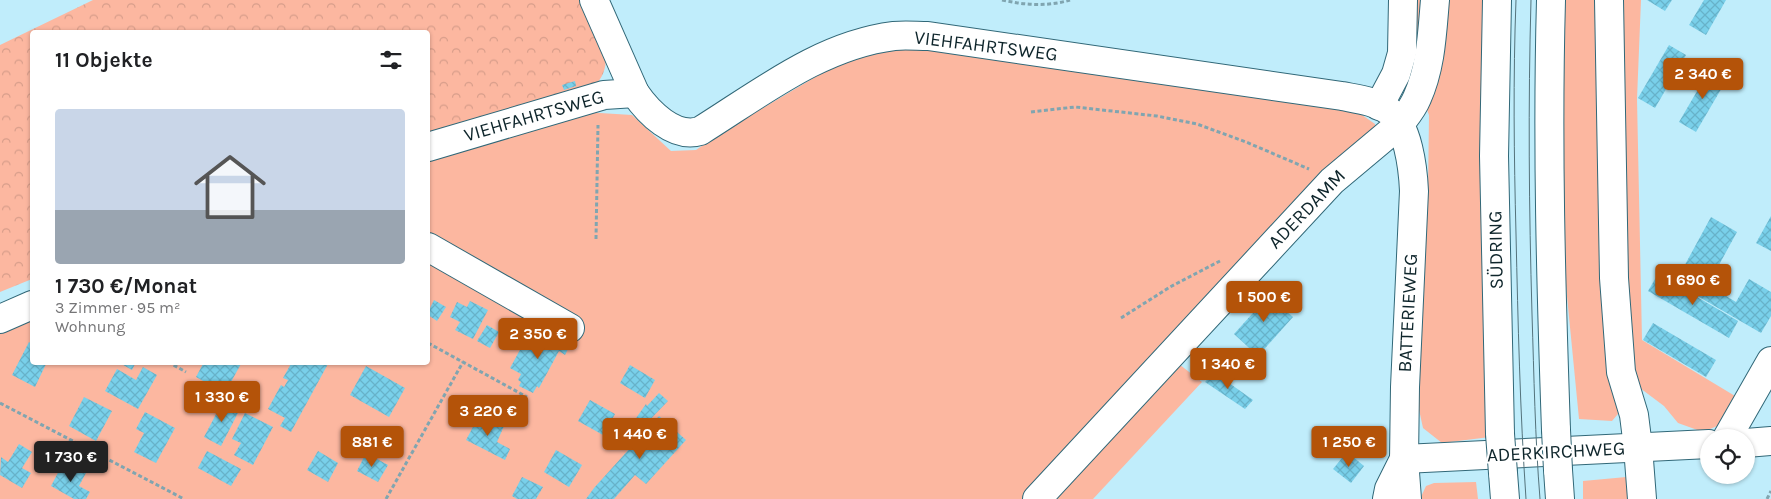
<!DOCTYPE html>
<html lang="de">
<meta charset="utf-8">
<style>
body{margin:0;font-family:Karla,sans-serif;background:#f6f6f6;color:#202124;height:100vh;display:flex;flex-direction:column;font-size:19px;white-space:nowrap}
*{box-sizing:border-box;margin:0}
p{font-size:16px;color:#757577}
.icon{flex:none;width:28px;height:28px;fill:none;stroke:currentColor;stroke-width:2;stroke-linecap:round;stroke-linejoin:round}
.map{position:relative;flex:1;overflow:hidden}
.side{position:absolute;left:30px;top:30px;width:400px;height:335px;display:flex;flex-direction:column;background:#fff;border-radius:5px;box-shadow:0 1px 4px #0004}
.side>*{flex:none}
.controls{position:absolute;left:1700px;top:429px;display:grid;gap:10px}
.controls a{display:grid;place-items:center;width:55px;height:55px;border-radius:50%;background:#fff;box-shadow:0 1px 4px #0004;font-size:25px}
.price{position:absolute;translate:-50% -42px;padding:0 11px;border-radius:5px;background:#b45309;color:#fff;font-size:16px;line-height:32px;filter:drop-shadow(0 1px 2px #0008)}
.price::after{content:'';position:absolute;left:50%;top:30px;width:15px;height:11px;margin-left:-8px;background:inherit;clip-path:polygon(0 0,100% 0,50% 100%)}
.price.on{background:#222;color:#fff}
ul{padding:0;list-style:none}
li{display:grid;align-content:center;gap:10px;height:265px;padding:0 25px}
li span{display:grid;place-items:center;height:155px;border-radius:5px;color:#555}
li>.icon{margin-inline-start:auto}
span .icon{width:90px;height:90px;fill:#fffc;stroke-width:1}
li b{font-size:21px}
h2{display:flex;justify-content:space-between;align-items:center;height:60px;padding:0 25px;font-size:21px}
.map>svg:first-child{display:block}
.green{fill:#fcb7a0}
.forest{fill:url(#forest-crowns)}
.building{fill:url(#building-cross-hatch)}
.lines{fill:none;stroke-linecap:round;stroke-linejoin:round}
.minor-casing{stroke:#316878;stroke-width:30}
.major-casing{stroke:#316878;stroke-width:30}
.path{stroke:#80a5b0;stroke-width:3;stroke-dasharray:4 2.5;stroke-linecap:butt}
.minor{stroke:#fff;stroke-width:28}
.major{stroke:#fff;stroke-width:28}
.tram{stroke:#54737c;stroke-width:1}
.major-bridge-casing{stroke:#316878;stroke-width:30;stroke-linecap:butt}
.major-bridge{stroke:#fff;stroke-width:28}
.labels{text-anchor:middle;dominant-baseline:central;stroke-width:4;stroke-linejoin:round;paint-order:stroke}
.street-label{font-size:19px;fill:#0e252b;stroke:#fff}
</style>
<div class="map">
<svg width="1771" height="499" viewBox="0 0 1771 499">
<defs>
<pattern id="forest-crowns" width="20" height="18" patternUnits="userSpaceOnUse" patternTransform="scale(1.25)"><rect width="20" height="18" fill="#fcb7a0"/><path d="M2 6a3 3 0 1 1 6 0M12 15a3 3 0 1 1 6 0" fill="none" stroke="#d79d8a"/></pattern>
<pattern id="building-cross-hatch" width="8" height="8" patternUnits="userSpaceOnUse" patternTransform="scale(1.25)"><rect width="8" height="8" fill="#79d0ea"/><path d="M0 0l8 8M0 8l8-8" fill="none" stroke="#67b2c9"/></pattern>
</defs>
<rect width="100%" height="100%" fill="#c0edfb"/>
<g class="green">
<path d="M1407,0H1483L1482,157L1490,437L1442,443L1423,428L1418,405L1428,193L1429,115L1406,53Z"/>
<path d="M1565,0H1641L1637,99L1642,340L1740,399L1729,421L1703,432L1678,423L1664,406L1640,388L1612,421L1579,419L1565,276L1563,159Z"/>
<path d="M908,46L1355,110L1375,124L1376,134L1029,499H0V326L32,312V362H428V157L584,112L632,115L671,151L696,150L719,134L844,60Z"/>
<path d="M1175,361L1202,382L1093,499H1046Z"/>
<path d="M1648,475L1655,499H1583V481Z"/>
<path d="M1476,482L1478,499H1420L1426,486L1434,483Z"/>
</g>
<path class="forest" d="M93,0H582L606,56C606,69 603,78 593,87L428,135V32H32V279L0,292V45Z"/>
<g class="building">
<path d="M1647,0H1672L1665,11Z"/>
<path d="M1704,0H1726L1706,35L1689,25Z"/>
<path d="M1669,45L1686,55L1655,108L1638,98Z"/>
<path d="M1710,69L1727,79L1696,132L1679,122Z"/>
<path d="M575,81L576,86L564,90L562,85Z"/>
<path d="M1771,216V251L1756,243Z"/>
<path d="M1711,217L1737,232L1708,285L1736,302L1749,279L1771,292V316L1761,333L1675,283Z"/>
<path d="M1658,274L1738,321L1729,338L1648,291Z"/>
<path d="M1277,286L1280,289L1278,291L1282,296L1276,302L1293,317L1258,356L1234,334L1261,304L1260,302Z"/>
<path d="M434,300L446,307L437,321L428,315V312Z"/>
<path d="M470,301L488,310L473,339L455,330L460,322L450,317L457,302L467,307Z"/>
<path d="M1653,323L1716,360L1706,377L1643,340Z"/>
<path d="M487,325L499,332L490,348L477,341Z"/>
<path d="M542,333L554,340L558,333L572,341L565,355L559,351L539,388L537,386L533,393L519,386L521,382L518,380L521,374L510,368L526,339L535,344Z"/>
<path d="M29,342L32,344V362H47L35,387L12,375Z"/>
<path d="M118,362H136L132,370Z"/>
<path d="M204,362H242L225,393L196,377Z"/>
<path d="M292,362H329L291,432L280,426L285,418L268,409L281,385L284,387L288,380L283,378Z"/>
<path d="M630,365L655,380L645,398L620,383Z"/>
<path d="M366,366L405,388L389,417L350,395Z"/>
<path d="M143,367L157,375L138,409L105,391L117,369L136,380Z"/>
<path d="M1217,369L1224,375L1222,378L1253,400L1245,409L1205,382Z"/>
<path d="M659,393L668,401L642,428L634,421L646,404L647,406Z"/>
<path d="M84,397L112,411L96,441L69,426Z"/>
<path d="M590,400L615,414L603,435L578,421Z"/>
<path d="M223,401L240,409L221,446L204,437Z"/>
<path d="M145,412L175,428L156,463L134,452L144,433L136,429Z"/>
<path d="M245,413L273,427L253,465L234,455L241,443L232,439Z"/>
<path d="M480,414L504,426L497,442L510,449L505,460L466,440Z"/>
<path d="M659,416L686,440L646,484L635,475L614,499H586L594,488Z"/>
<path d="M632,427L639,434L630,444L622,437Z"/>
<path d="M19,444L32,452L22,468L31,473L22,488L0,475L1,457L8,462Z"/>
<path d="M556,450L582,465L569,487L544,472Z"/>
<path d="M207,451L241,469L231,486L198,468Z"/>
<path d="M318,451L338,463L328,482L307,470Z"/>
<path d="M1347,452L1364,466L1351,483L1333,469Z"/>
<path d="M366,453L388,465L378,482L357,471Z"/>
<path d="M73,464L87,471L79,486L90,492L86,499H74L51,486L61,467L69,472Z"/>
<path d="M522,477L543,487L536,499H517L512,496Z"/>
</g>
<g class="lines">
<defs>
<g id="minor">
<path d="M594,0L635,93C648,112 674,139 700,131C761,93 821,45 894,36C905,35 917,36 928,36L1342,96C1357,99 1376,101 1389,111C1408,126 1413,168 1414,191L1405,387L1404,459L1389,489L1387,499"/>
<path d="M1379,106L1396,74L1402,53L1403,0"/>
<path d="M428,147L604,95L635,93"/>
<path d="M428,247L570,328"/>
<path d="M0,319L32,305"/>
<path d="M1727,438L1771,361"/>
<path d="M1746,443L1771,441"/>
<path d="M1404,459L1709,444"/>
<path d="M1037,499L1332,181L1400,124"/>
</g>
<g id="major">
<path d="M1497,0L1494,156L1500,434"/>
<path d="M1551,0C1547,144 1551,287 1556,430"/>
<path d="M1609,0L1614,278L1621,372L1634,415L1638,447L1642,499"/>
<path d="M1400,124C1406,116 1413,108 1417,98C1431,67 1432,34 1435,0"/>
<path d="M1404,459L1407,499"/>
<path d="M1558,470L1560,499"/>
<path d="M1503,473L1505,499"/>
</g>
</defs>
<use href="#minor" class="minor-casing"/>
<use href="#major" class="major-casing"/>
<g class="path">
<path d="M1002,0C1025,5 1046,7 1070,0"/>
<path d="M1031,112L1075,107L1157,116L1197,124L1246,142L1309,169"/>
<path d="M596,239L598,125"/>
<path d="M1121,318L1170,287L1220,261"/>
<path d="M428,343L527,397"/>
<path d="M168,362L186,372"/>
<path d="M0,403L184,499"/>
<path d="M386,499L463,362"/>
<path d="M1767,499L1771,491"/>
</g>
<use href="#minor" class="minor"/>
<use href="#major" class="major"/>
<g class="tram">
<path d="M1516,0C1513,78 1514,156 1516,234C1518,323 1520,411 1526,499"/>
<path d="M1531,0C1528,105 1529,209 1532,314C1534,376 1535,437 1540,499"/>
</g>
<defs>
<g id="major-bridge">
<path d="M1556,430L1558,470"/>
<path d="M1500,434L1503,473"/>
</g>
</defs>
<use href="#major-bridge" class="major-bridge-casing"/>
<use href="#major-bridge" class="major-bridge"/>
</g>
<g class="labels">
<g class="street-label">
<text transform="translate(986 46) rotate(7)">VIEHFAHRTSWEG</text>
<text transform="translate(534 116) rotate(-16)">VIEHFAHRTSWEG</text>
<text transform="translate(1307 209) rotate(-46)">ADERDAMM</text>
<text transform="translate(1496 250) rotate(-91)">SÜDRING</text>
<text transform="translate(1408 313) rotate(-87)">BATTERIEWEG</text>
<text transform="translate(1556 452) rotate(-3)">ADERKIRCHWEG</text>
</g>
</g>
</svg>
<div class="controls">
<a><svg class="icon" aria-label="locate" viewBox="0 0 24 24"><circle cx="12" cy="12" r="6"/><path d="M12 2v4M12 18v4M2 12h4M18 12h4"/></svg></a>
</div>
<b class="price" style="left:1703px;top:100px">2 340 €</b>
<b class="price" style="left:1693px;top:306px">1 690 €</b>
<b class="price" style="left:1264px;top:323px">1 500 €</b>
<b class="price" style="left:538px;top:360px">2 350 €</b>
<b class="price" style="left:1228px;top:390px">1 340 €</b>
<b class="price" style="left:222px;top:423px">1 330 €</b>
<b class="price" style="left:488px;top:437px">3 220 €</b>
<b class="price" style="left:640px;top:460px">1 440 €</b>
<b class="price" style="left:372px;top:468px">881 €</b>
<b class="price" style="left:1349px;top:468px">1 250 €</b>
<b class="price on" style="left:71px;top:483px">1 730 €</b>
<section class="side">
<h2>11 Objekte<svg class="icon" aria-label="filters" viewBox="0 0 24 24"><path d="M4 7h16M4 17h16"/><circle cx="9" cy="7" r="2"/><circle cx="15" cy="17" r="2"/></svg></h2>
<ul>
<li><span style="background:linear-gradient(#c9d6e8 65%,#9aa5b1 0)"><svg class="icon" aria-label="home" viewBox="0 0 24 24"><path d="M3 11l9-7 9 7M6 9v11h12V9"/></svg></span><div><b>1 730 €/Monat</b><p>3 Zimmer · 95 m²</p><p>Wohnung</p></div></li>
</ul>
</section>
</div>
